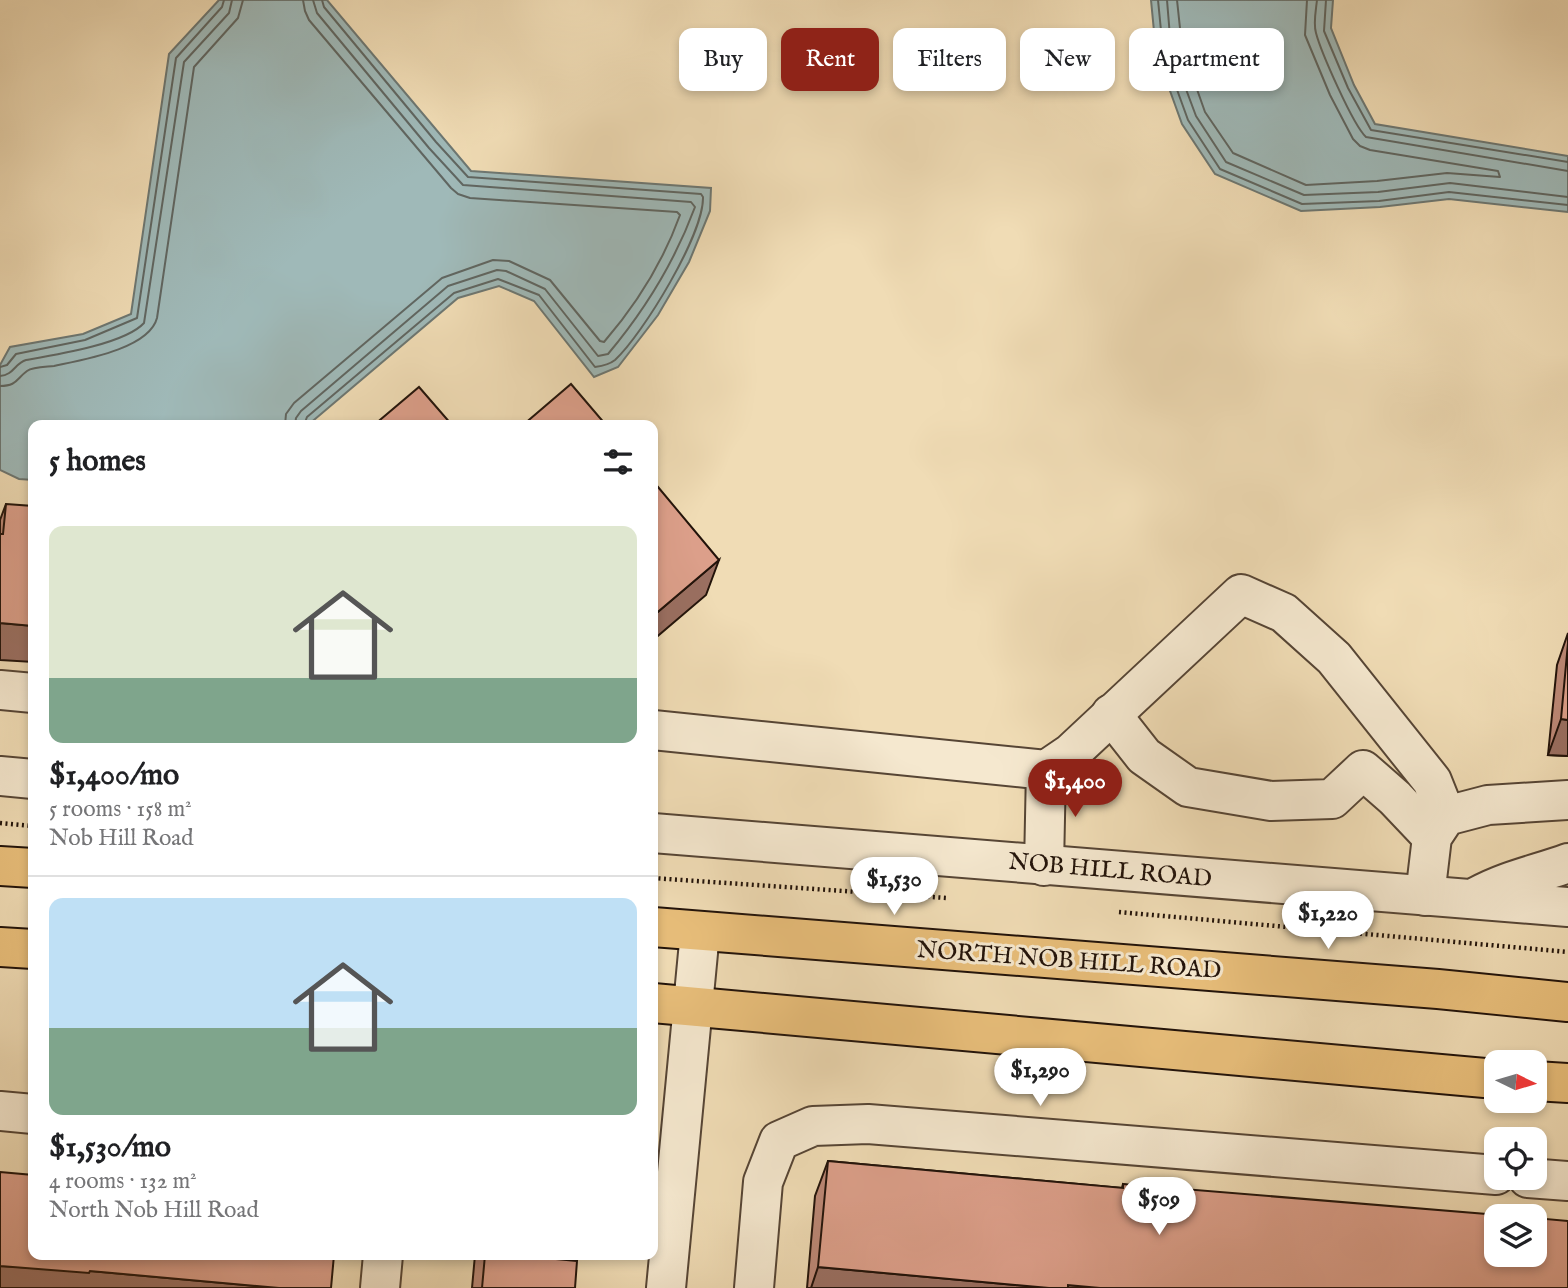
<!DOCTYPE html>
<meta charset="utf-8">
<style>
body{margin:0;font-family:"IM FELL English",serif;background:#f6f6f6;color:#202124;height:100vh;display:flex;flex-direction:column;font-size:26px;white-space:nowrap}
*{box-sizing:border-box;margin:0}
p{font-size:23px;color:#757577}
.icon{flex:none;width:38px;height:38px;fill:none;stroke:currentColor;stroke-width:2;stroke-linecap:round;stroke-linejoin:round}
.map{position:relative;flex:1;overflow:hidden}
.sheet{position:absolute;left:28px;top:420px;width:630px;height:840px;display:flex;flex-direction:column;background:#fff;border-radius:14px;box-shadow:0 4px 10px #0003}
.sheet>*{flex:none}
.hud{position:absolute;left:679px;top:28px;width:665px;height:63px;display:flex;gap:14px}
.needle{width:46px;rotate:95deg}
.buttons{position:absolute;left:1484px;top:1050px;display:grid;gap:14px}
.buttons a{display:grid;place-items:center;width:63px;height:63px;border-radius:14px;background:#fff;box-shadow:0 4px 10px #0003;font-size:35px}
.price{position:absolute;translate:-50% -60px;padding:0 16px;border-radius:24px;background:#fff;color:#222;font-size:23px;line-height:46px;filter:drop-shadow(0 2px 4px #0008)}
.price::after{content:'';position:absolute;left:50%;top:42px;width:21px;height:16px;margin-left:-10px;background:inherit;clip-path:polygon(0 0,100% 0,50% 100%)}
.price.selected{background:#8f2418;color:#fff}
ul{padding:0;list-style:none}
li{display:grid;align-content:center;gap:14px;height:371px;padding:0 21px}
li+li{border-top:2px solid #e0e0e0}
li span{display:grid;place-items:center;height:217px;border-radius:14px;color:#555}
li>.icon{margin-inline-start:auto}
span .icon{width:126px;height:126px;fill:#fffc;stroke-width:1}
li b{font-size:30px}
h2{display:flex;justify-content:space-between;align-items:center;height:84px;padding:0 21px;font-size:30px}
.tag{padding:0 24px;border-radius:14px;background:#fff;box-shadow:0 4px 10px #0003;font-size:24px;line-height:63px}
.tag.selected{background:#8f2418;color:#fff}
.map>svg:first-child{display:block}
.water{fill:#9fb9b8;stroke:#6d7772;stroke-width:2}
.lines{fill:none;stroke-linecap:round;stroke-linejoin:round}
.shore{stroke:#606661;stroke-width:2}
.minor-casing{stroke:#564535;stroke-width:42}
.major-casing{stroke:#22130a;stroke-width:42}
.path{stroke:#22130a;stroke-width:4.5;stroke-dasharray:2 3.5;stroke-linecap:butt}
.minor{stroke:#f5e8cf;stroke-width:38}
.major{stroke:#e8be7a;stroke-width:38}
.wall{fill:#bd8977;stroke:#22130a;stroke-width:2}
.shaded-wall{fill:#9a6f61;stroke:#22130a;stroke-width:2}
.building{fill:#dc9f8a;stroke:#22130a;stroke-width:2}
.labels{text-anchor:middle;dominant-baseline:central;stroke-width:6;stroke-linejoin:round;paint-order:stroke}
.street-label{font-size:24px;fill:#22130a;stroke:#f5e8cf}
</style>
<div class="map">
<svg width="1568" height="1288" viewBox="0 0 1568 1288">
<rect width="100%" height="100%" fill="#f0dcb5"/>
<filter id="stains"><feTurbulence type="fractalNoise" baseFrequency=".00286" numOctaves="4"/><feColorMatrix values="0 0 0 0 .2 0 0 0 0 .09 0 0 0 0 .02 0 0 0 .5 -.17"/></filter>
<radialGradient id="worn" r=".72"><stop offset=".6" stop-color="#630" stop-opacity="0"/><stop offset="1" stop-color="#630" stop-opacity=".3"/></radialGradient>
<g class="water">
<path d="M219,0H327L471,171L711,188L710,211L689,262L658,315L618,367L594,377L534,301L499,286L458,298L308,425H33V480L19,479L0,470V365L10,347L83,334L131,314L169,54Z"/>
<path d="M1151,0H1333L1331,28L1354,85L1375,124L1568,156V212L1449,199L1380,207L1301,211L1215,174L1182,124L1156,52Z"/>
</g>
<g class="lines">
<g class="shore">
<path d="M1158,0L1163,51L1188,120L1220,169L1302,204L1379,201L1449,192L1568,205"/>
<path d="M1167,0L1171,49L1196,116L1226,162L1304,195L1378,192L1450,183L1568,197"/>
<path d="M1177,0L1182,47L1205,112L1233,153L1306,185L1377,181L1447,173L1500,177L1498,171L1370,150L1360,146L1353,139L1330,95L1305,35L1307,0"/>
<path d="M1317,0C1316,10 1313,23 1316,33C1321,52 1353,125 1366,137L1568,171"/>
<path d="M1326,0L1324,31L1348,88L1371,130L1568,162"/>
<path d="M0,367L7,365L16,354L85,340L137,318L176,58L222,7L224,0"/>
<path d="M0,376C14,375 15,363 26,360C55,355 125,344 144,323L184,62L229,13L232,0"/>
<path d="M0,386C17,386 16,379 27,371C33,367 46,367 54,366C82,360 149,349 157,318L194,67L238,18L243,0"/>
<path d="M285,425L286,414L294,403L442,278L493,260L509,261L550,280L600,341L604,342C636,305 663,262 680,215L677,212L470,198L458,194L451,188L309,20L305,11L303,0"/>
<path d="M295,425L296,418L301,411L448,286L497,270L506,271L545,289L598,356L608,354C645,310 675,261 695,207L691,202L463,185L429,148L317,13L313,0"/>
<path d="M304,425L307,417L454,293L498,279L539,295L595,367C602,366 610,364 615,360C643,334 704,234 703,197L701,194L468,177L436,142L324,7L322,0"/>
</g>
<defs>
<g id="minor">
<path d="M0,690L33,693"/>
<path d="M1111,714L1144,756L1188,787L1271,801L1332,799L1363,770L1395,798L1432,837"/>
<path d="M653,730L1046,770L1071,753L1241,594L1284,613L1334,658L1432,781L1446,816"/>
<path d="M0,776L33,779"/>
<path d="M653,833L1568,907"/>
<path d="M1044,866L1046,770"/>
<path d="M1425,896L1432,837L1446,816L1488,805L1568,800"/>
<path d="M1478,896C1507,880 1538,874 1568,863"/>
<path d="M0,1111L33,1114"/>
<path d="M1528,1178L1568,1181"/>
<path d="M380,1288L383,1255"/>
<path d="M666,1288L700,932"/>
<path d="M754,1288L763,1182L779,1141L813,1126L868,1124L1496,1175"/>
</g>
<g id="major">
<path d="M0,866L33,868"/>
<path d="M653,927L1438,989L1568,1002"/>
<path d="M0,947L33,949"/>
<path d="M653,1003L1496,1079"/>
<path d="M1535,1081L1568,1083"/>
</g>
</defs>
<use href="#minor" class="minor-casing"/>
<use href="#major" class="major-casing"/>
<g class="path">
<path d="M0,823L33,826"/>
<path d="M653,878L946,898"/>
<path d="M1119,912L1568,952"/>
</g>
<use href="#minor" class="minor"/>
<use href="#major" class="major"/>
</g>
<g class="wall">
<path d="M6,504L0,660V520Z"/>
<path d="M1568,633V756L1548,755L1557,665Z"/>
<path d="M828,1161L1122,1188L1123,1184L1568,1288H807L815,1196Z"/>
<path d="M475,1255H558L557,1259L575,1288H472Z"/>
</g>
<g class="shaded-wall">
<path d="M719,560L706,595L653,640V616Z"/>
<path d="M0,623L33,626V662L0,660Z"/>
<path d="M1561,719L1568,720V756L1548,755Z"/>
<path d="M0,1266L90,1271L279,1288H0Z"/>
<path d="M818,1267L1049,1288H811Z"/>
<path d="M1068,1285L1100,1288H1067Z"/>
</g>
<g class="building">
<path d="M571,384L606,425H523Z"/>
<path d="M419,387L452,425H374Z"/>
<path d="M653,481L719,560L653,616Z"/>
<path d="M6,504L33,506V626L0,623V534H3Z"/>
<path d="M1568,643V720L1561,719Z"/>
<path d="M828,1161L1123,1188V1184L1511,1216H1496V1255H1535V1218L1568,1221V1288H1100L1068,1285V1288H1049L818,1267Z"/>
<path d="M0,1172L33,1175V1255H334L331,1288H279L90,1271L89,1273L0,1266Z"/>
<path d="M485,1255H558L557,1259L577,1261L575,1288H482Z"/>
</g>
<g class="labels">
<g class="street-label">
<text transform="translate(1110 871) rotate(5)">NOB HILL ROAD</text>
<text transform="translate(1069 961) rotate(4)">NORTH NOB HILL ROAD</text>
</g>
</g>
<rect width="100%" height="100%" filter="url(#stains)"/>
<rect width="100%" height="100%" fill="url(#worn)"/>
</svg>
<div class="buttons">
<a><svg class="needle" viewBox="-14 -14 28 28"><path d="M0-13l5 13h-10z" fill="#e53935"/><path d="M0 13l5-13h-10z" fill="#757577"/></svg></a>
<a><svg class="icon" aria-label="locate" viewBox="0 0 24 24"><circle cx="12" cy="12" r="6"/><path d="M12 2v4M12 18v4M2 12h4M18 12h4"/></svg></a>
<a><svg class="icon" aria-label="layers" viewBox="0 0 24 24"><path d="M12 4l9 5-9 5-9-5zM3 14l9 5 9-5"/></svg></a>
</div>
<b class="price selected" style="left:1075px;top:819px">$1,400</b>
<b class="price" style="left:894px;top:917px">$1,530</b>
<b class="price" style="left:1328px;top:951px">$1,220</b>
<b class="price" style="left:1040px;top:1108px">$1,290</b>
<b class="price" style="left:1159px;top:1237px">$509</b>
<div class="hud">
<a class="tag">Buy</a>
<a class="tag selected">Rent</a>
<a class="tag">Filters</a>
<a class="tag">New</a>
<a class="tag">Apartment</a>
</div>
<section class="sheet">
<h2>5 homes<svg class="icon" aria-label="filters" viewBox="0 0 24 24"><path d="M4 7h16M4 17h16"/><circle cx="9" cy="7" r="2"/><circle cx="15" cy="17" r="2"/></svg></h2>
<ul>
<li><span style="background:linear-gradient(#dfe7d0 70%,#7fa58c 0)"><svg class="icon" aria-label="home" viewBox="0 0 24 24"><path d="M3 11l9-7 9 7M6 9v11h12V9"/></svg></span><div><b>$1,400/mo</b><p>5 rooms · 158 m²</p><p>Nob Hill Road</p></div></li>
<li><span style="background:linear-gradient(#bfe0f5 60%,#7fa58c 0)"><svg class="icon" aria-label="home" viewBox="0 0 24 24"><path d="M3 11l9-7 9 7M6 9v11h12V9"/></svg></span><div><b>$1,530/mo</b><p>4 rooms · 132 m²</p><p>North Nob Hill Road</p></div></li>
</ul>
</section>
</div>
